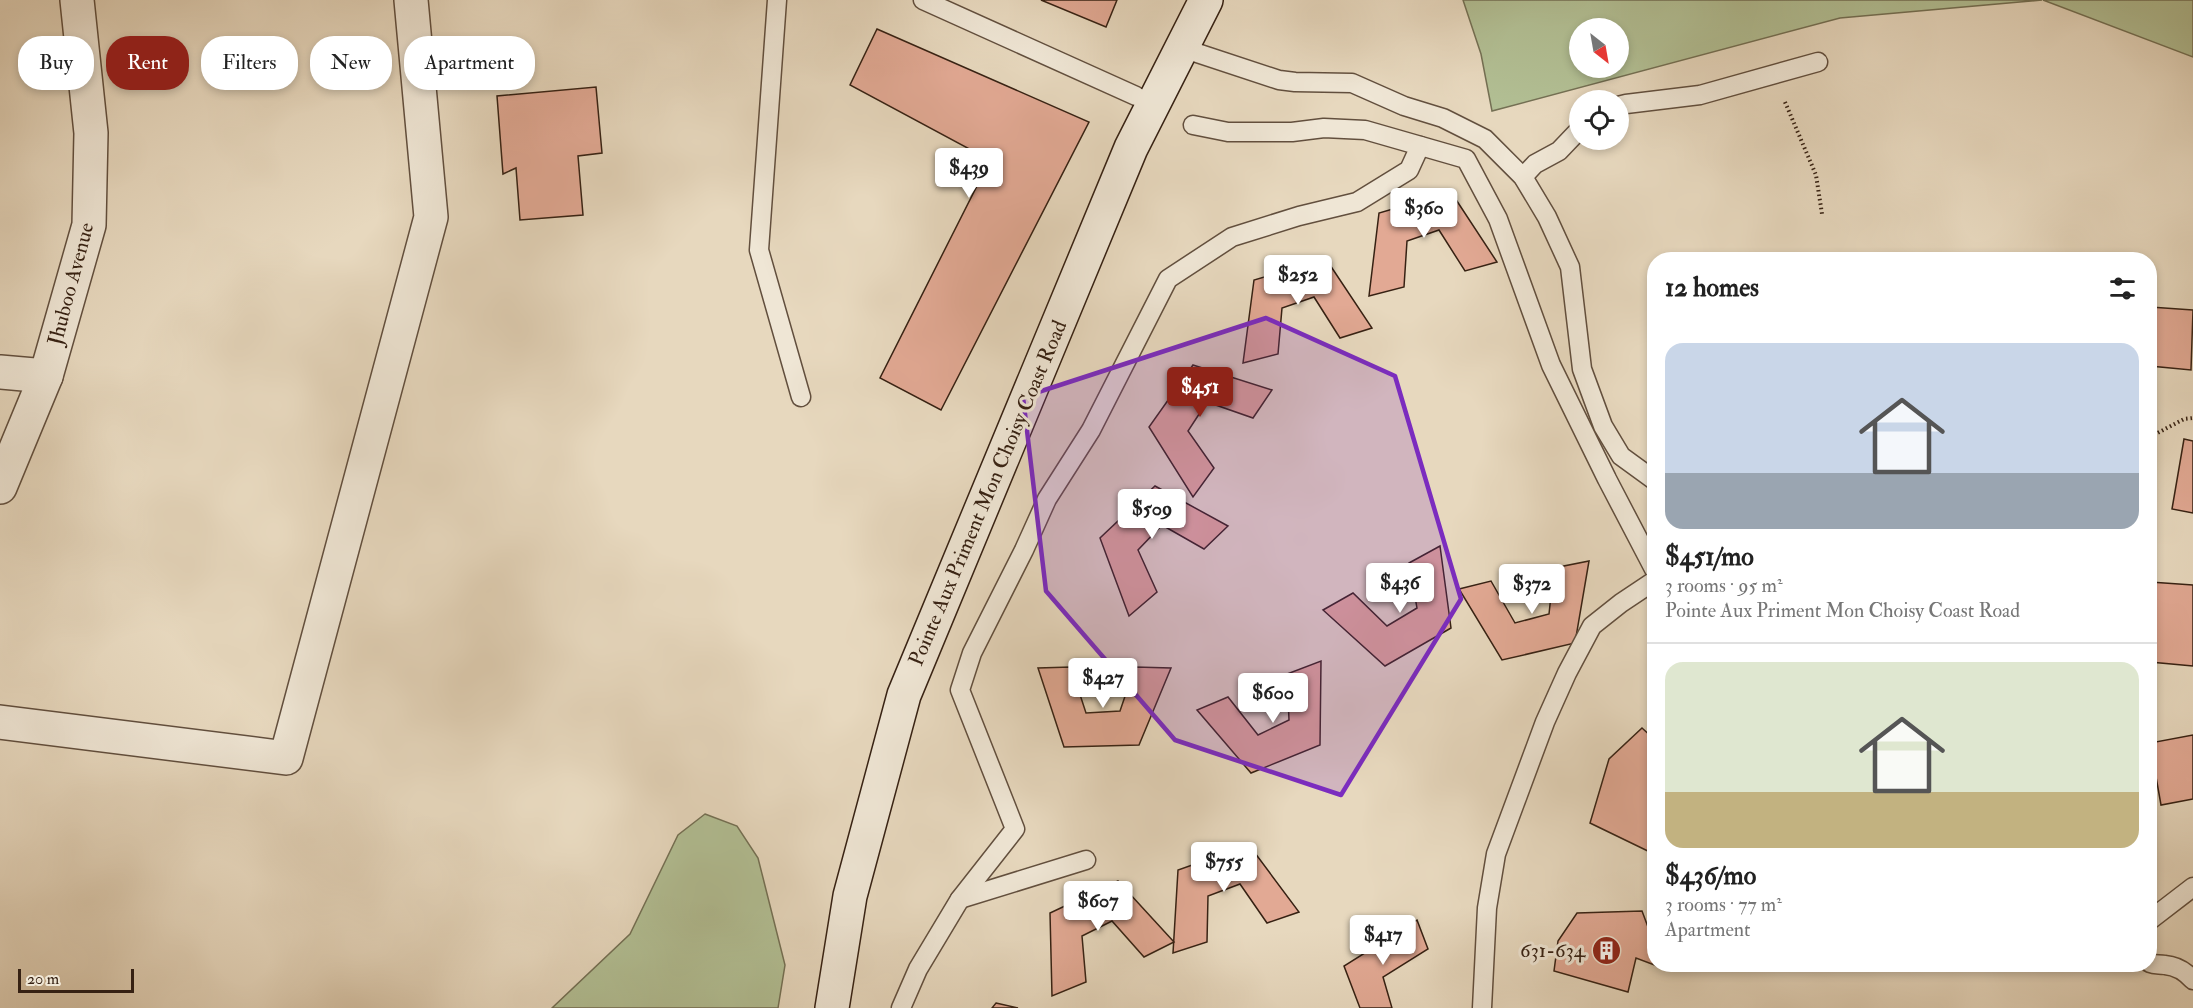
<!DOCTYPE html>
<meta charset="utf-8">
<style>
body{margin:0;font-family:"IM FELL Double Pica",serif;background:#f6f6f6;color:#222;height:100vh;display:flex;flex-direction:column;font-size:22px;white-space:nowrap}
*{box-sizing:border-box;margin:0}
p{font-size:20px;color:#767676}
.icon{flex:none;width:33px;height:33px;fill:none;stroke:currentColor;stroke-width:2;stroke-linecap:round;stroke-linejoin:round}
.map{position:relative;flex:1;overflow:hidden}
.panel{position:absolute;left:1647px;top:252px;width:510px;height:720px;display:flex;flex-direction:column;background:#fff;border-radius:24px;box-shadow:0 3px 9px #0003}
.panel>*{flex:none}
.hud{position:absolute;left:18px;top:36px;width:570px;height:54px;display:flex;gap:12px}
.needle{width:39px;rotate:149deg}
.buttons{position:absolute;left:1569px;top:18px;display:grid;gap:12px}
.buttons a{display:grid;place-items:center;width:60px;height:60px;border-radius:50%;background:#fff;box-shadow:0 3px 9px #0003;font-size:30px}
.scale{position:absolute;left:18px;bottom:15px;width:116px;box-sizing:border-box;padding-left:6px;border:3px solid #362113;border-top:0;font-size:16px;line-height:21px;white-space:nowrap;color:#362113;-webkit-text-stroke:4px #efe6d5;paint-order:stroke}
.price{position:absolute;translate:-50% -51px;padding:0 14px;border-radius:6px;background:#fff;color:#222;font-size:20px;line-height:39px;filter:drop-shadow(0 2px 3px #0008)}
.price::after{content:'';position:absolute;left:50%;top:36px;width:18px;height:14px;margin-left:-9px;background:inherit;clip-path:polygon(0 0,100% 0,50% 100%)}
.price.active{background:#8f2418;color:#fff}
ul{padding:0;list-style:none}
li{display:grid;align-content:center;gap:12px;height:318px;padding:0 18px}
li+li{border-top:2px solid #e0e0e0}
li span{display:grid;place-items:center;height:186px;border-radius:18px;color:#555}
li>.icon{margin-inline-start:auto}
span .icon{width:108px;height:108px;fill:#fffc;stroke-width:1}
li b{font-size:26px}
h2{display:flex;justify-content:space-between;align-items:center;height:72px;padding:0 18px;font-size:26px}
.chip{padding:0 21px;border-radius:24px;background:#fff;box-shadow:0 3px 9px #0003;font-size:21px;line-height:54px}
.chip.active{background:#8f2418;color:#fff}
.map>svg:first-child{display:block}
.green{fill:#b2bf94;stroke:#747054;stroke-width:1.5;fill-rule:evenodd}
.building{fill:#e2a994;stroke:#362113;stroke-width:1.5}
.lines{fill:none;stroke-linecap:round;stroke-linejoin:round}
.lane-casing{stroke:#624f3e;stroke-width:21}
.street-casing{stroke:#624f3e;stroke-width:36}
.secondary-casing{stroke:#362113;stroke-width:36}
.path{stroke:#362113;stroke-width:4;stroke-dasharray:1.5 3;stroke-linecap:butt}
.lane{stroke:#efe6d5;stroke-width:18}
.street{stroke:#efe6d5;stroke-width:33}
.secondary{stroke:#efe6d5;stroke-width:33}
.marked{fill:#7b2cbf;fill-opacity:0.2;stroke:#7b2cbf;stroke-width:4.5;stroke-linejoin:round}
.labels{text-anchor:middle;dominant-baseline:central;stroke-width:6;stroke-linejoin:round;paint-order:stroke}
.street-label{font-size:21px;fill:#362113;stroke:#efe6d5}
.poi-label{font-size:21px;fill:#362113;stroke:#efe6d5;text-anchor:end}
</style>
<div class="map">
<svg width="2193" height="1008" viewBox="0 0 2193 1008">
<rect width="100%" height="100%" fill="#e7d8be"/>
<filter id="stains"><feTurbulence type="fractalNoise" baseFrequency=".00333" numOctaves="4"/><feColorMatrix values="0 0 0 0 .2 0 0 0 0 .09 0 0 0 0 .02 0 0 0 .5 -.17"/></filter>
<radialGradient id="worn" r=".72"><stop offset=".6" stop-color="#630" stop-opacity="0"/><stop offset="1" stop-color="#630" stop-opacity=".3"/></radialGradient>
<g class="green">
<path d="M1463,0H2042L1840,18L1492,111L1481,54ZM1618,28V68H1580V28Z"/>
<path d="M2043,0H2193V57Z"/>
<path d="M705,814L737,826L758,858L785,965L778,1008H552L630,934L678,835Z"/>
</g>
<g class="building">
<path d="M1041,0H1117L1106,27Z"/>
<path d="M877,29L1089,122L941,410L880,378L990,160L850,85Z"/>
<path d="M596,87L602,153L578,156L583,215L520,220L516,168L503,174L497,96Z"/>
<path d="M1451,192L1497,262L1465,271L1439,230L1407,241L1404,287L1369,296L1379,213Z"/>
<path d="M1326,259L1372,328L1340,338L1314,297L1282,308L1278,354L1243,363L1254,280Z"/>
<path d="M2150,307L2193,310L2191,370L2150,366Z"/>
<path d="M1193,365L1272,390L1253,418L1207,402L1188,431L1214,468L1193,497L1149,427Z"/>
<path d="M2184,439L2193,441V513L2172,509Z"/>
<path d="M1155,486L1228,526L1204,549L1162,525L1138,550L1157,592L1129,616L1100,538Z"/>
<path d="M1440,546L1451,628L1385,666L1323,610L1353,593L1387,626L1417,608L1409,563Z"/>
<path d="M1589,561L1575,643L1502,660L1459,589L1491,581L1515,623L1549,614L1554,568Z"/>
<path d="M2150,582L2193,585V666L2150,662Z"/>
<path d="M1321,661L1320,745L1251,773L1197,710L1228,697L1258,735L1289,720L1287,674Z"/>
<path d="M1071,667L1086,713L1120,711L1135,667L1171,668L1139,745L1064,747L1038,668Z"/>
<path d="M1642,728L1654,739V854L1590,823L1609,759Z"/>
<path d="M2193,735V799L2161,805L2150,743Z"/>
<path d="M1249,845L1299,912L1267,923L1240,884L1208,896L1207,942L1173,953L1178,870Z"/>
<path d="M1118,881L1174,942L1144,957L1112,921L1082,936L1086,982L1052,996L1050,913Z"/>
<path d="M1642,911L1654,943V964H1663L1665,969L1636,958L1628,992L1554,971L1558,941L1577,913Z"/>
<path d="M1417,920L1428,949L1383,977L1392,1008H1360L1344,966Z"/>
<path d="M996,1003L1018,1008H992Z"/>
</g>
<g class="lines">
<defs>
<g id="lane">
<path d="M777,0L759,250L801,397"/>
<path d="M923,0L1136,96"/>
<path d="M1182,48L1279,80L1295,82L1352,83L1404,106L1443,118L1485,139L1523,177L1547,217L1570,267L1582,369L1603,426L1621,456L1654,480"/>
<path d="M1618,106L1626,104L1700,95L1818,62"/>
<path d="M1193,125L1228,132H1292L1324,128L1365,130L1466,159L1498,219L1551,365L1607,479L1654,569"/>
<path d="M1523,177L1535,164L1559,151L1580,129"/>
<path d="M960,899L1086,860"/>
<path d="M2150,920L2193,887"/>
<path d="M2150,963C2155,965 2159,964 2165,965C2177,966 2185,971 2193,980"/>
<path d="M901,1008L918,969L960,899L1015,829L960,690L972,653L1024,550L1047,499L1091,430L1168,279L1232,237L1299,216L1357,202L1409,170L1420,146"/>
<path d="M1482,1008L1487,908L1496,854L1545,722L1567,673L1592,626L1621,603L1654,581"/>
</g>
<g id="street">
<path d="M0,372L46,376"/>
<path d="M0,487L46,376L89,225L91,133L77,0"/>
<path d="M0,722L286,758L431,217L411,0"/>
</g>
<path id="secondary" d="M832,1008L850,896L904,695L1131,148L1206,0"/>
</defs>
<use href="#lane" class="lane-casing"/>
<use href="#street" class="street-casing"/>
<use href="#secondary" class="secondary-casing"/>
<g class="path">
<path d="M1785,102L1816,175L1822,214"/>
<path d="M2150,437L2184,419L2193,418"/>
</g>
<use href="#lane" class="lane"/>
<use href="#street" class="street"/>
<use href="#secondary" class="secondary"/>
</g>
<path class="marked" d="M1266,318L1395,376L1461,599L1341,795L1175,740L1046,591L1023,397Z"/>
<defs>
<symbol id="building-disc" viewBox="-11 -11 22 22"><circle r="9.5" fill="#8f2418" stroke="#efe6d5"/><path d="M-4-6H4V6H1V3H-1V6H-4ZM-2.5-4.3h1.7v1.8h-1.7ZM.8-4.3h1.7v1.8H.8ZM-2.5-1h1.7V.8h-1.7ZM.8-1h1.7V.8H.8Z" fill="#fff"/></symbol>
</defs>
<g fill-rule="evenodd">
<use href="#building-disc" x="1590" y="934" width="33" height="33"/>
</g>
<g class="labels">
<g class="street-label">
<text transform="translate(71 284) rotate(-75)">Jhuboo Avenue</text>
<text transform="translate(988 493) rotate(-67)">Pointe Aux Priment Mon Choisy Coast Road</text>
</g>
<g class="poi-label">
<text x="1585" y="950">631-634</text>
</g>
</g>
<rect width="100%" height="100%" filter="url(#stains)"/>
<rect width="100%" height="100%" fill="url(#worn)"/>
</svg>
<div class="buttons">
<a><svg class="needle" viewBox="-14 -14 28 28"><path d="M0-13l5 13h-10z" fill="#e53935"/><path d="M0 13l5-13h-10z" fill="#767676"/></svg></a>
<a><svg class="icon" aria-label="locate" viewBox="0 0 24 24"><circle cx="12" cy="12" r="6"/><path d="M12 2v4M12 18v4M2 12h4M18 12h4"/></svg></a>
</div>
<div class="scale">20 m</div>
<b class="price" style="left:969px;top:199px">$439</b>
<b class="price" style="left:1424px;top:239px">$360</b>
<b class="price" style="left:1298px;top:306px">$252</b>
<b class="price active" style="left:1200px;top:418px">$451</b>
<b class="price" style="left:1152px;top:540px">$509</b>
<b class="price" style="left:1400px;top:614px">$436</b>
<b class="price" style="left:1532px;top:615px">$372</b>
<b class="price" style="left:1103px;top:709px">$427</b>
<b class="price" style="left:1273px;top:724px">$600</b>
<b class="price" style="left:1224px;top:893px">$755</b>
<b class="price" style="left:1098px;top:932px">$607</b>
<b class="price" style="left:1383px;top:966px">$417</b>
<div class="hud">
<a class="chip">Buy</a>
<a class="chip active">Rent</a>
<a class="chip">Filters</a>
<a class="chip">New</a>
<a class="chip">Apartment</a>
</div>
<section class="panel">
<h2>12 homes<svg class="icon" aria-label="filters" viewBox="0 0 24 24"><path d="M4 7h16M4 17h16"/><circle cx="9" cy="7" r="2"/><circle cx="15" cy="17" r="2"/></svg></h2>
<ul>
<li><span style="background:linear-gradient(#c9d6e8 70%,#9aa5b1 0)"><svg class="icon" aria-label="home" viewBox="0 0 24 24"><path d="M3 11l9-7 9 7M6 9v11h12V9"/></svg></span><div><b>$451/mo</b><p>3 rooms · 95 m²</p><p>Pointe Aux Priment Mon Choisy Coast Road</p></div></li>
<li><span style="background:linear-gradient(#dfe7d0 70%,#c2b280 0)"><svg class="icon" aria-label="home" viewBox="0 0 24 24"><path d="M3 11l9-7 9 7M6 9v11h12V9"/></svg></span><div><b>$436/mo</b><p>3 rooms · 77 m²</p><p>Apartment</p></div></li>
</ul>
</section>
</div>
